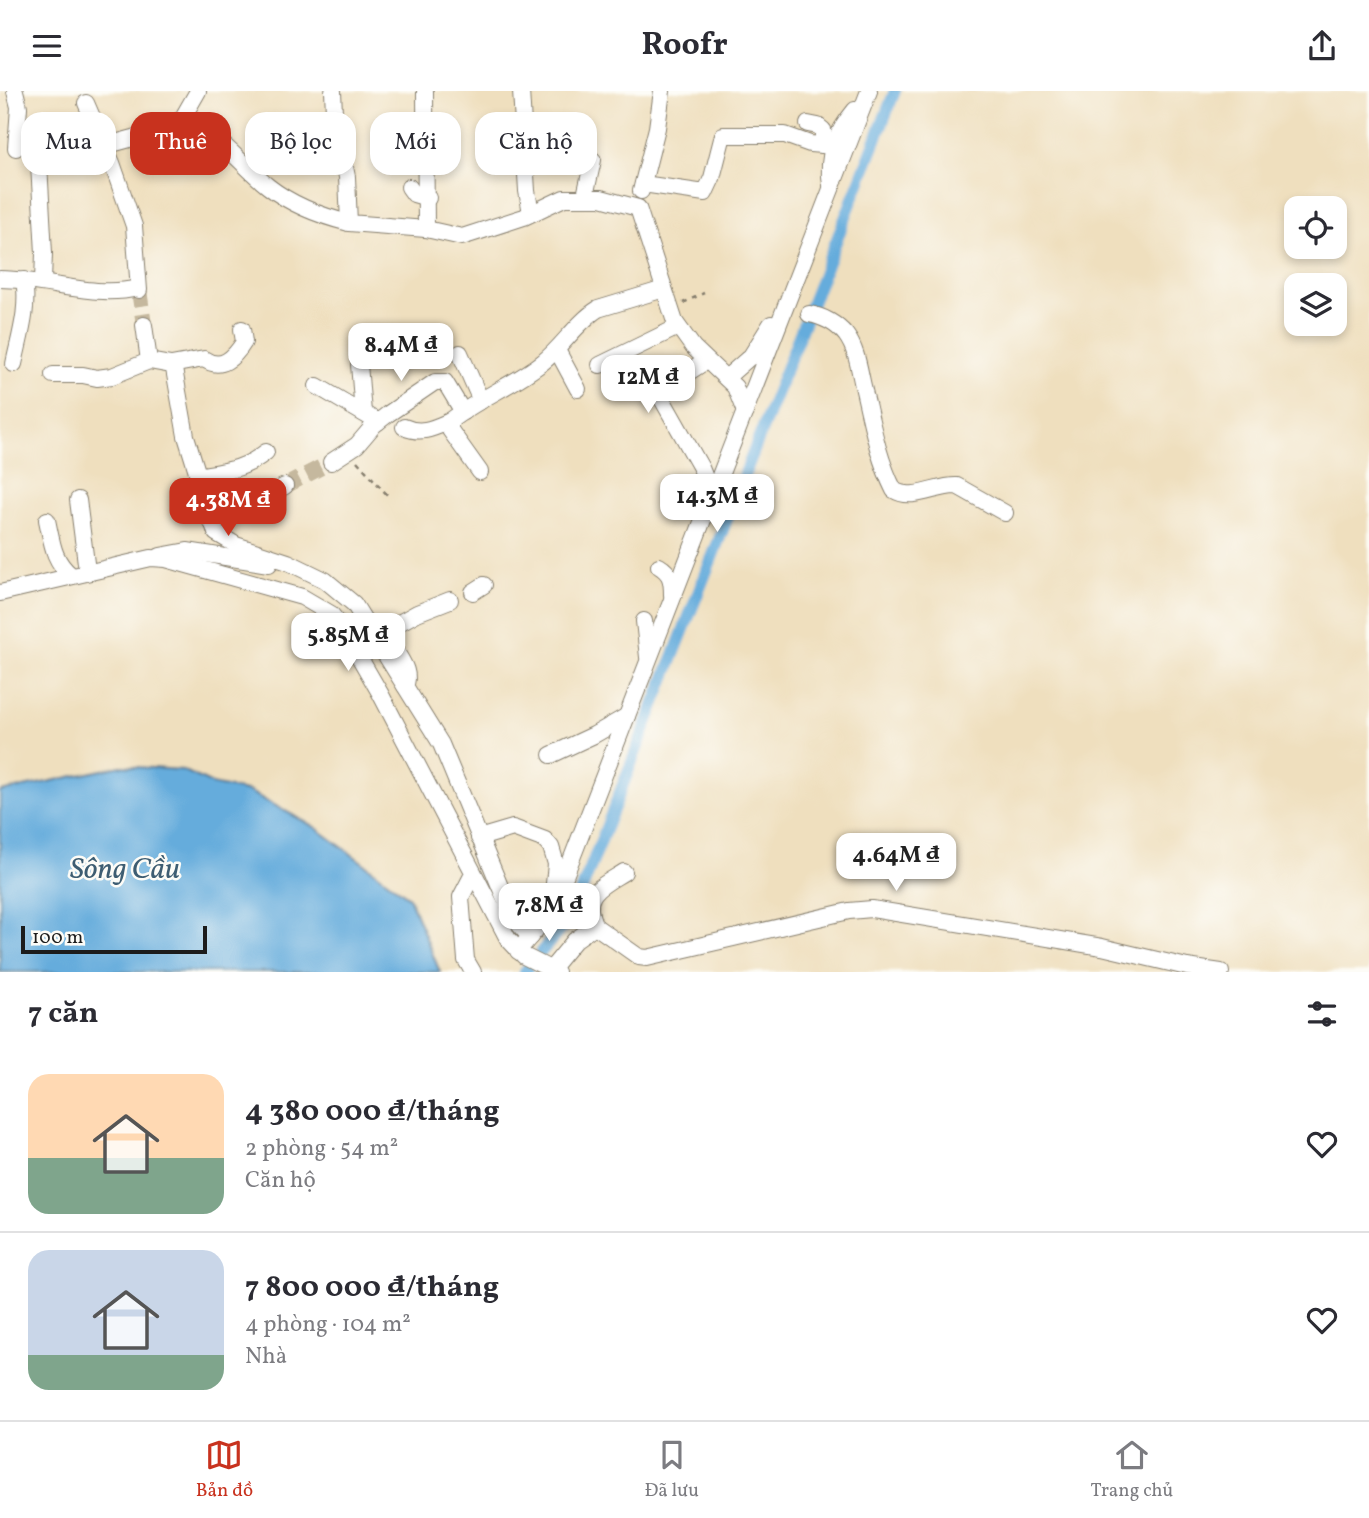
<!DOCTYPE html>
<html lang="vi">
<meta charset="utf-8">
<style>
body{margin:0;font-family:Vollkorn,serif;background:#f2f2f3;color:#2b2b33;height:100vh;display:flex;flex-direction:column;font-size:26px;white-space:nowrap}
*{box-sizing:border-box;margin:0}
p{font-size:23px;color:#7c7c81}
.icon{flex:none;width:38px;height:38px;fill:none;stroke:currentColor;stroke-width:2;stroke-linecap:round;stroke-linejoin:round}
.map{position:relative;height:881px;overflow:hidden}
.sheet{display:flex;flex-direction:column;background:#fff;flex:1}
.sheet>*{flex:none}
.top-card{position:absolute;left:21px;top:21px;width:700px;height:63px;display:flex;gap:14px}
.tools{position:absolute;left:1284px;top:105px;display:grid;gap:14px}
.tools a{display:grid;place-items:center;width:63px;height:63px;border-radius:14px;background:#fff;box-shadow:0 4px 10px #0003;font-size:35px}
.scale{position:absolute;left:21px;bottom:18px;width:186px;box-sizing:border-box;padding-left:7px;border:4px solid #1c1c1c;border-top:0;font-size:19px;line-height:24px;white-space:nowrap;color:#1c1c1c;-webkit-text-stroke:5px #fdfcf7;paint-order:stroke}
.price{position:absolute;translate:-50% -60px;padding:0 16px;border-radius:14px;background:#fff;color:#222;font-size:23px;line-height:46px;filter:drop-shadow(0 2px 4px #0008)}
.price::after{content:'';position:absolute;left:50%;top:42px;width:21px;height:16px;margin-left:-10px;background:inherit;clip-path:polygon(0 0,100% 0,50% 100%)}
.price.on{background:#c8321e;color:#fff}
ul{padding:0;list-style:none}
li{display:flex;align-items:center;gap:21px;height:175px;padding:0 28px}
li+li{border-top:2px solid #e1e1e2}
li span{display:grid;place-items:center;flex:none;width:196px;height:140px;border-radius:21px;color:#555}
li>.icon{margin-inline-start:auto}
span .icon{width:84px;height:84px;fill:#fffc;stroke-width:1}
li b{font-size:30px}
h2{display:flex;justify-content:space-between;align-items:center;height:84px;padding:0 28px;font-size:30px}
.chip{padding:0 24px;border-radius:21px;background:#fff;box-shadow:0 4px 10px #0003;font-size:24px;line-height:63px}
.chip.on{background:#c8321e;color:#fff}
header{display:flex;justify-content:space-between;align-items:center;height:91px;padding:0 28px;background:#fff;font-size:32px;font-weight:700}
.dock{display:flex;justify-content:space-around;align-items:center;height:98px;border-top:2px solid #e1e1e2;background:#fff;font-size:19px;color:#7c7c81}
.dock a{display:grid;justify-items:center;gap:4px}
.dock .on{color:#c8321e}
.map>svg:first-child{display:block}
.water{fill:#65acdc;stroke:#40647c;stroke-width:2}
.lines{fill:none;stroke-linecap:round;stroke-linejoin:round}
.canal{stroke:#65acdc;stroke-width:12}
.minor-tunnel{stroke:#c5b89e;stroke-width:16;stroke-dasharray:16 8;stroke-linecap:butt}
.minor-casing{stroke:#867e6d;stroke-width:18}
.path{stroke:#867e6d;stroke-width:2.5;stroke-dasharray:5 5;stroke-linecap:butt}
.minor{stroke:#fff;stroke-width:16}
.labels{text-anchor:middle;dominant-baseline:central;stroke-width:5;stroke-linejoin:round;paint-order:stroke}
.water-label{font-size:30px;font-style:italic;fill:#3d5d72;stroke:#fdfcf7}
</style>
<header><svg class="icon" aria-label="menu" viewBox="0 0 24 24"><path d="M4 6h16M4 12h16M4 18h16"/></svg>Roofr<svg class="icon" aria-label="share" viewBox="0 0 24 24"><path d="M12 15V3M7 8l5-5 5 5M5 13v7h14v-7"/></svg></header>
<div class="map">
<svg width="1369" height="881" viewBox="0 0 1369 881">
<rect width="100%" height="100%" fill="#fdfcf7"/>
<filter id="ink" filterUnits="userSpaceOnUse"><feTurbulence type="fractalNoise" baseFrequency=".0143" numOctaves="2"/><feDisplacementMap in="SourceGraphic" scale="14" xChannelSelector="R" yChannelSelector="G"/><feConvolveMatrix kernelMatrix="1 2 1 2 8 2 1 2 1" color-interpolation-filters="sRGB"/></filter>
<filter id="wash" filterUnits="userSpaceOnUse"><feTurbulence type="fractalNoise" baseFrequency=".00686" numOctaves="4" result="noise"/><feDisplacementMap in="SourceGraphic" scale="28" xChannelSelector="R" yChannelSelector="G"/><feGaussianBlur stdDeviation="1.57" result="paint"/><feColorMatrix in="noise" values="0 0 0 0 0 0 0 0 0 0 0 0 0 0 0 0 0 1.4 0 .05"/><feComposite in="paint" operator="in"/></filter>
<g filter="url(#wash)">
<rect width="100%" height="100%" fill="#efdfbe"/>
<path class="water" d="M121,675L183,679L212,693L250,701L315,736L409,806L440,881H0V701Z"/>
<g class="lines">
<g class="canal">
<path d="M541,861L571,826L895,0"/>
<path d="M525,881L527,878"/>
</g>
</g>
</g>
<g filter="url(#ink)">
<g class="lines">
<g class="minor-tunnel">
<path d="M139,199L144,234"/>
<path d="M285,395L331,371"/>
</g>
<defs>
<g id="minor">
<path d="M15,0L19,16L16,57"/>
<path d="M333,0L335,43L342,62L347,86L349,132L426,138L462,146L524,126L564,107H601L638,117L675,231L693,256L735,296L745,321"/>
<path d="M425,0L426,138"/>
<path d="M521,0L527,100L531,122"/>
<path d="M86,12L112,72L134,135L139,199"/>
<path d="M183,30C221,42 239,73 269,96C292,114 321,125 349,132"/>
<path d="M808,33L818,35L823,39V54"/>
<path d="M104,55L178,35L198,0"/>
<path d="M643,93L705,102L712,87L723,44H785L810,53L834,55"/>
<path d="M831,94C826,64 836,42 855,19"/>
<path d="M409,96L414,103L428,107"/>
<path d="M641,100L657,37L662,0"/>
<path d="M585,105L593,69"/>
<path d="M0,188C46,188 93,208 138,197"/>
<path d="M43,190L44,162L39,73L42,68H91L107,62"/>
<path d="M809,223C823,225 837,233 846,244C857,259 859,278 863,295C871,329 878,368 894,399C912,411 937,394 957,395L1005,422"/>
<path d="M144,234L149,270L171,274L174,278L186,345L216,442L236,454L288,471L325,489L354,513L441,653L506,810L517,831L530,846"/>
<path d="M557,259L578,298"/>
<path d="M460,262L481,310"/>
<path d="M706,270L658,301L701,377L712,404"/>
<path d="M14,273C20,244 29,218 24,189"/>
<path d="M359,273L363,322"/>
<path d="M171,274L204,268C221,280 234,267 244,251L242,238"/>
<path d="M600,274L678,236"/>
<path d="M53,284H83L97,287L112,285L149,270"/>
<path d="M726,287L751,265L771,233"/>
<path d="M317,295L378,331"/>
<path d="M404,336C421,344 434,337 450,330"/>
<path d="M331,371L357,354L374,334L388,323L435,291H445L463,321"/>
<path d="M480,381L450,339V330C479,307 514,294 543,271C563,255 577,231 598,218L664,198"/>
<path d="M197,385C225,380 244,379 266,361"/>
<path d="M78,409L87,480"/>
<path d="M47,429C52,451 53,470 71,484"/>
<path d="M212,432L285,395"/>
<path d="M160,465L187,460L269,473"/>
<path d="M659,475C671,482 672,490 672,504"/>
<path d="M473,501L484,494"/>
<path d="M0,502L151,467L166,468L302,506L331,523L343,538L380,602L508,848L524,865L556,881"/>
<path d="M644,530L648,566"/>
<path d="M405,595C415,574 384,557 390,537L417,522L450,509"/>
<path d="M551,664L594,644L627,625"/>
<path d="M479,747L513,737L545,749L551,756L556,773L553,802"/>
<path d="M595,835C580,803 600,796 624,781"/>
<path d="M518,860L549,823L565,785L869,0"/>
<path d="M551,878L575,849L595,835L639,866L647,867L849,820L872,818L1102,856L1187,876L1221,881"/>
<path d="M473,881L466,869L461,806L473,783"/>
</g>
</defs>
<use href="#minor" class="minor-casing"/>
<g class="path">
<path d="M683,212L704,202"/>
<path d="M357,370L390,407"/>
</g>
<use href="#minor" class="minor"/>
</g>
</g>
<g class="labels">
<g class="water-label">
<text x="125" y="779">Sông Cầu</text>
</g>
</g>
</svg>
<div class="tools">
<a><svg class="icon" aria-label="locate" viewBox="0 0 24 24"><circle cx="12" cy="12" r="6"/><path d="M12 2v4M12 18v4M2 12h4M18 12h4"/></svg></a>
<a><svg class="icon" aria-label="layers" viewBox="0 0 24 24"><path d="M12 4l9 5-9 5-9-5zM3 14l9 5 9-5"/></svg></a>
</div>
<div class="scale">100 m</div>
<b class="price" style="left:401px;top:292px">8.4M ₫</b>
<b class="price" style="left:648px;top:324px">12M ₫</b>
<b class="price" style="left:717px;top:443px">14.3M ₫</b>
<b class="price on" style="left:228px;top:447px">4.38M ₫</b>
<b class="price" style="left:348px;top:582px">5.85M ₫</b>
<b class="price" style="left:896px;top:802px">4.64M ₫</b>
<b class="price" style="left:549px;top:852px">7.8M ₫</b>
<div class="top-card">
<a class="chip">Mua</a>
<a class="chip on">Thuê</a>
<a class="chip">Bộ lọc</a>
<a class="chip">Mới</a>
<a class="chip">Căn hộ</a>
</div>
</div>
<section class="sheet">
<h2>7 căn<svg class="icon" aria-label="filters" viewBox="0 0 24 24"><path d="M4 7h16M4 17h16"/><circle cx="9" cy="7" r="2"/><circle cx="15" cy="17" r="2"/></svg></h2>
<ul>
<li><span style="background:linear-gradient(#ffd9b3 60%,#7fa58c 0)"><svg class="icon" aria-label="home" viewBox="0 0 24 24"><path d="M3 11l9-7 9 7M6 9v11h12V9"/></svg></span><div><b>4 380 000 ₫/tháng</b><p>2 phòng · 54 m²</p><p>Căn hộ</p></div><svg class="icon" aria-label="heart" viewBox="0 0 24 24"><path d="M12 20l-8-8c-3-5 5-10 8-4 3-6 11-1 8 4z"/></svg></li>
<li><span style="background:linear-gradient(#c9d6e8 75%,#7fa58c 0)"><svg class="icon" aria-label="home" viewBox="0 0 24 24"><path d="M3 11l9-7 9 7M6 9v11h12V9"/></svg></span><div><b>7 800 000 ₫/tháng</b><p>4 phòng · 104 m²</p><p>Nhà</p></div><svg class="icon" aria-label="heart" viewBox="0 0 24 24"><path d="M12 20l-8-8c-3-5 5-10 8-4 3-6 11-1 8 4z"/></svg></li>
</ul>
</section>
<nav class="dock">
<a class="on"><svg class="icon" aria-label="map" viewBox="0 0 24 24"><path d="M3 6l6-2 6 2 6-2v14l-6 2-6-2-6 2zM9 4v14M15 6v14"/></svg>Bản đồ</a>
<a><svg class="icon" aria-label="saved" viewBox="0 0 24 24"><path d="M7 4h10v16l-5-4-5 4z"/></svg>Đã lưu</a>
<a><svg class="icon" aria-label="home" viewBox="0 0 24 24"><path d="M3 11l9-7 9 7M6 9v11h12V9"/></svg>Trang chủ</a>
</nav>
